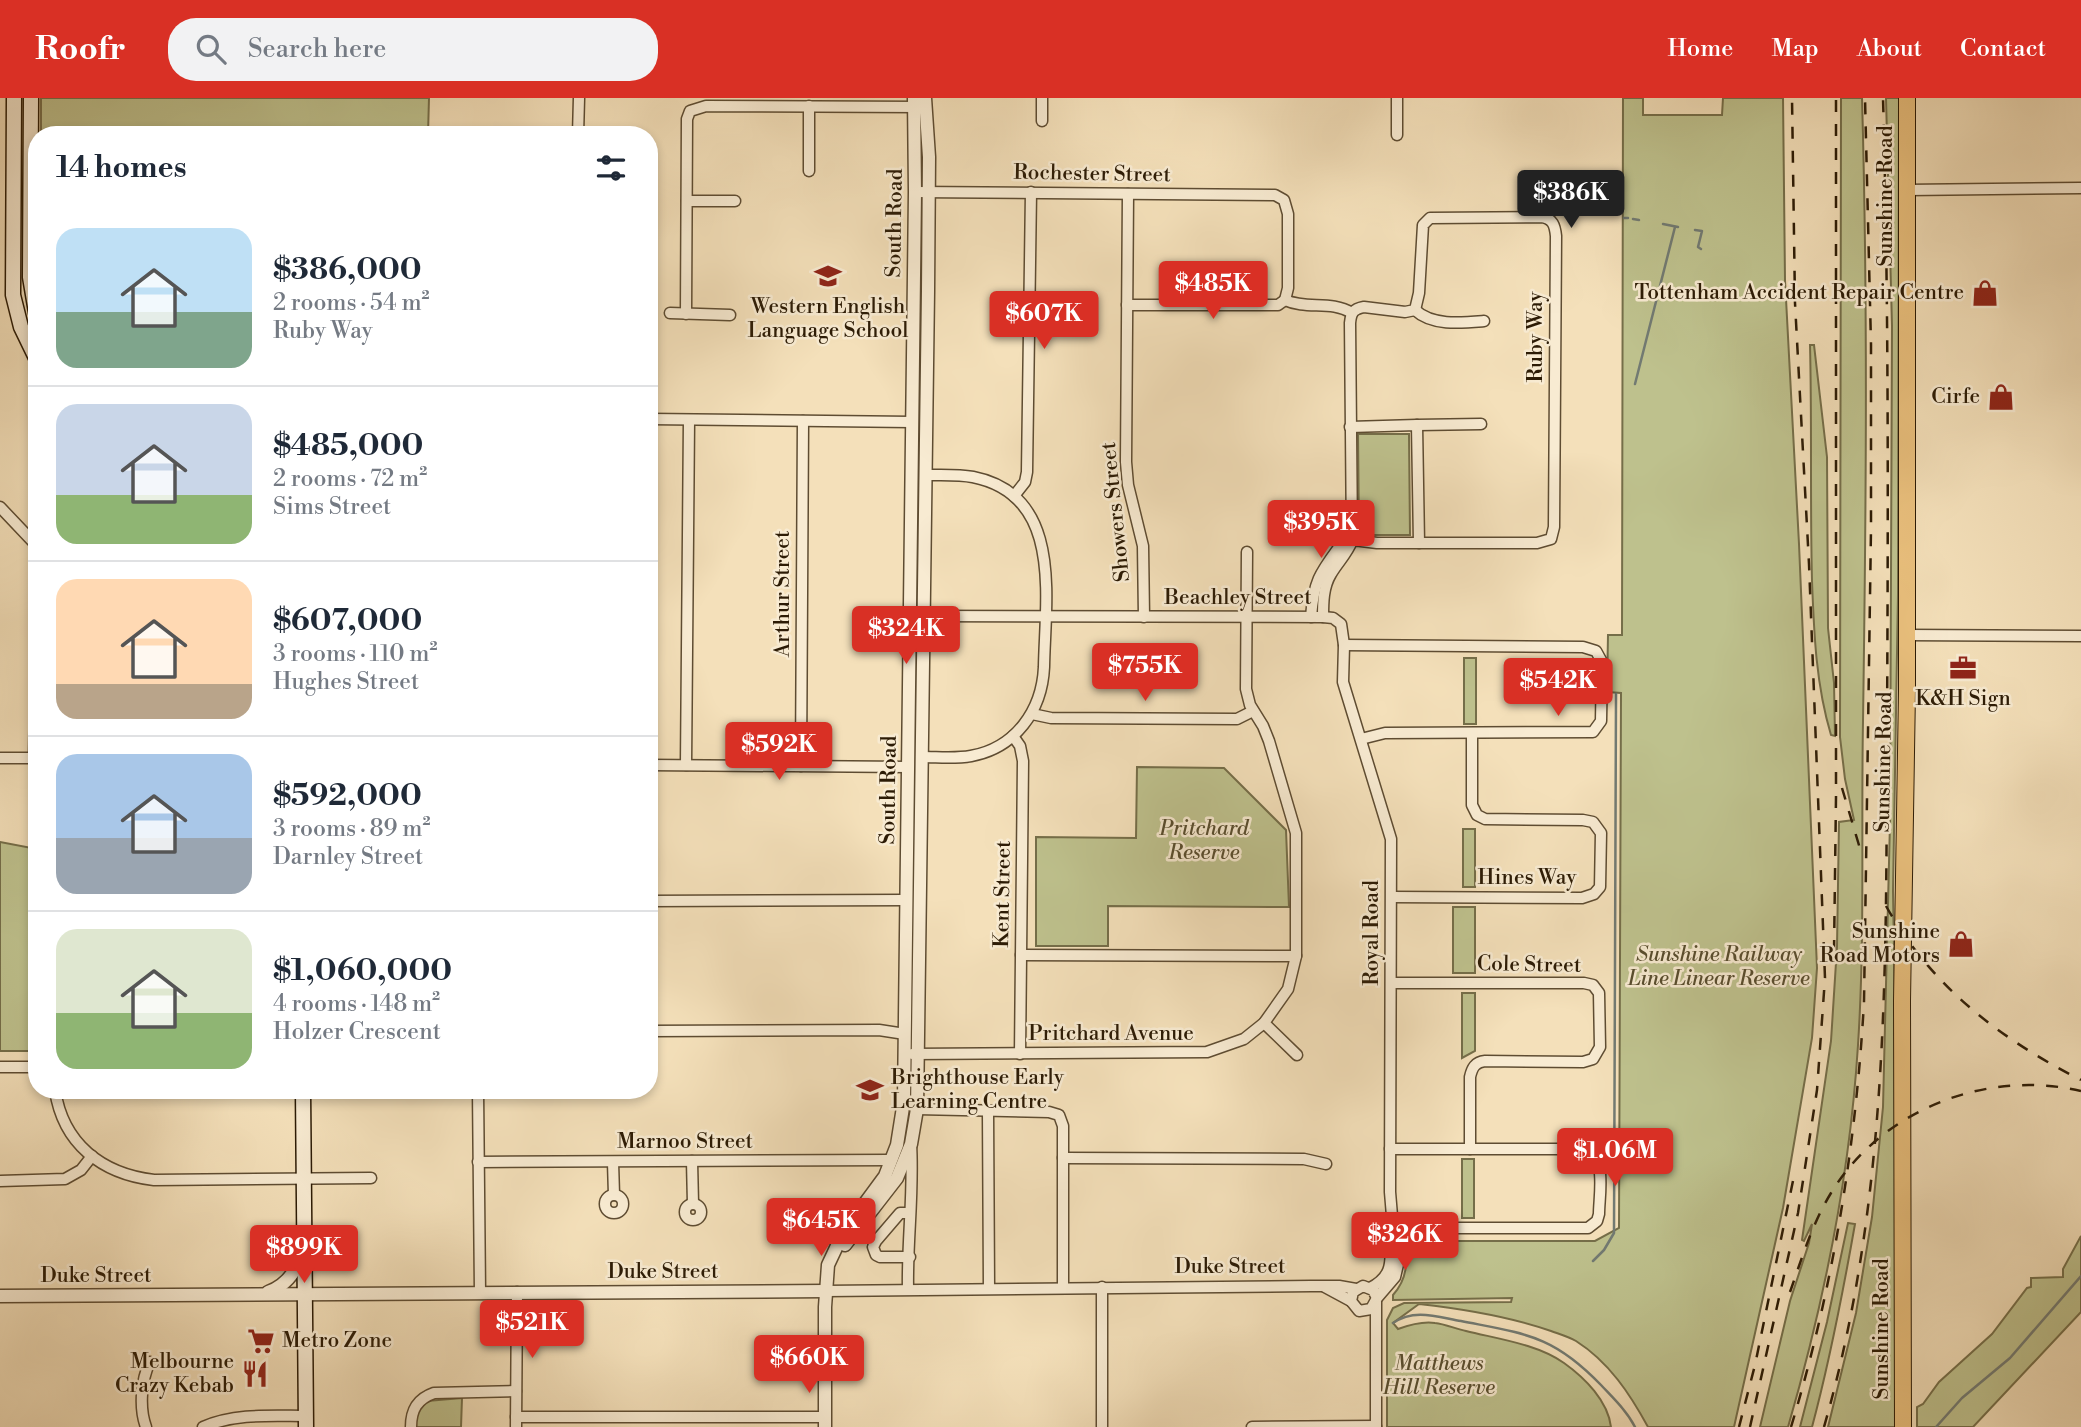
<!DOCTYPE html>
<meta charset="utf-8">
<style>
body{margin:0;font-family:"Libre Bodoni",serif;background:#f2f2f3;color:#1f2937;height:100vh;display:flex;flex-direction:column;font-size:26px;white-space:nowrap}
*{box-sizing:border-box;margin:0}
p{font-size:23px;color:#747a83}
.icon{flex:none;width:38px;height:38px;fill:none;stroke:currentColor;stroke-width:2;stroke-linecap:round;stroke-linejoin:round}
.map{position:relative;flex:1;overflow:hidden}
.panel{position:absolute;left:28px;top:28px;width:630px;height:973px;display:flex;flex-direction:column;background:#fff;border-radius:28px;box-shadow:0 4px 10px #0003}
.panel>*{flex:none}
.price{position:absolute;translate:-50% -60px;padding:0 16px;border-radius:7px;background:#d93025;color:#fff;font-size:23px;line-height:46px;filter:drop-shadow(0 2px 4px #0008)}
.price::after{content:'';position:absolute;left:50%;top:42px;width:21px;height:16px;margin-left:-10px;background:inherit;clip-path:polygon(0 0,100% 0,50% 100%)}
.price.current{background:#222;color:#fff}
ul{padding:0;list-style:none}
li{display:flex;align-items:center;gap:21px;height:175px;padding:0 28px}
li+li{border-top:2px solid #e0e1e3}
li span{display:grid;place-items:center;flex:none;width:196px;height:140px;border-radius:21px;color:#555}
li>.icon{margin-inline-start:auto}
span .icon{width:84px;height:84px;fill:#fffc;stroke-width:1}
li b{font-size:30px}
h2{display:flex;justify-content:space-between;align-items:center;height:84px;padding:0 28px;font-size:30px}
header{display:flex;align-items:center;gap:42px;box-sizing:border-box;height:98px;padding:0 35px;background:#d93025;color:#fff}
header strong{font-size:33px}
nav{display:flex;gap:38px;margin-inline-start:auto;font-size:24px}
.search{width:490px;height:63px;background:#f2f2f3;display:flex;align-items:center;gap:18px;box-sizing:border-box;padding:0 24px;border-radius:28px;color:#747a83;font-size:26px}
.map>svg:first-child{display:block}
.green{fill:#bec18d;stroke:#756e49;stroke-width:2}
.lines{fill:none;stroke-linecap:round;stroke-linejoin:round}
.stream{stroke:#727a72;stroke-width:2.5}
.minor-casing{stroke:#5e4c32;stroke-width:13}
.tertiary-casing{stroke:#5e4c32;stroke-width:15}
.secondary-casing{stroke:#2c1b05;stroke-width:17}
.primary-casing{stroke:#2c1b05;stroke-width:18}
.minor{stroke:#f8ebd2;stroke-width:10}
.tertiary{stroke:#f8ebd2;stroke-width:12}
.secondary{stroke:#f8ebd2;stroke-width:14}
.primary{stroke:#eac07d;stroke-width:16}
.rail{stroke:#2c1b05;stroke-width:2.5;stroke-dasharray:12 12;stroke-linecap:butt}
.labels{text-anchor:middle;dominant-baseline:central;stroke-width:5;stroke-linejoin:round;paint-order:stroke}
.street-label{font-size:21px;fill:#2c1b05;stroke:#f8ebd2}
.poi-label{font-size:21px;fill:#2c1b05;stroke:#f8ebd2;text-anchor:end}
.park-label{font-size:21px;font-style:italic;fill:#584d2e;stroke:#f8ebd2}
</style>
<header>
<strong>Roofr</strong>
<div class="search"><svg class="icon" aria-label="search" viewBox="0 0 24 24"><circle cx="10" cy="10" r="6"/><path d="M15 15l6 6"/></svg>Search here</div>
<nav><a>Home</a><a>Map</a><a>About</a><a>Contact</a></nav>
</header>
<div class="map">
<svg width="2081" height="1329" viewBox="0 0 2081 1329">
<rect width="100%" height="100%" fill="#f4e0ba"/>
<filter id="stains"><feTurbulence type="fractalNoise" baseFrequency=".00286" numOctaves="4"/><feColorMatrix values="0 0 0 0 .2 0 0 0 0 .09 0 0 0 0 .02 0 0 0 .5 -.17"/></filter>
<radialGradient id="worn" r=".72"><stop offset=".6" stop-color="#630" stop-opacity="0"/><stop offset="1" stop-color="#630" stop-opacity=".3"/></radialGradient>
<g class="green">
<path d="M41,0H429L428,37H41Z"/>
<path d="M1623,0H1643V17H1722L1723,0H1783L1785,182L1799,446L1817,870L1812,940L1783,1110L1734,1329H1648C1630,1296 1609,1264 1576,1243C1569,1239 1559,1236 1551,1233C1508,1218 1464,1211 1419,1206L1393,1225L1398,1231C1409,1227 1422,1223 1435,1225C1445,1226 1456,1231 1466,1233C1498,1241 1537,1246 1564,1265C1585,1280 1608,1303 1611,1329H1387V1222L1393,1210L1404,1205L1511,1204L1512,1200L1393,1202V1197C1408,1180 1407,1165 1405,1143H1595L1619,1130L1621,595L1607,594L1608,537H1622Z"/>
<path d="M1841,0H1862C1868,208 1866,416 1863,624C1861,732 1865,840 1858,947C1850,1076 1824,1205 1788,1329H1760L1790,1203L1809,1145L1812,1126L1804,1143L1802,1142L1831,943L1837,849L1839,724L1854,722L1845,681L1840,639Z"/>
<path d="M1886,0H1899L1898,496L1893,793L1896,969L1895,1329H1828L1856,1215L1872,1119L1883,1009L1890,724L1892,228Z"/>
<path d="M1810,247H1814L1827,359L1828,530L1834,585L1835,638L1831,637C1816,587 1814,536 1812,483C1810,404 1812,326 1810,247Z"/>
<path d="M1358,336H1409L1410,437H1359Z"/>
<rect x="1464" y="560" width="12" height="66"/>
<path d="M1137,669L1224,670L1286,732L1289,809L1108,808V848H1036V739L1136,740Z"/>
<rect x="1463" y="731" width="12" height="58"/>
<path d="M0,744L37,751V953H0Z"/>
<rect x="1453" y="809" width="22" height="66"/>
<path d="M1462,895H1475V953L1462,960Z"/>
<rect x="1462" y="1061" width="12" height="59"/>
<path d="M1848,1125L1855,1126C1843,1194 1830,1262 1812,1329H1800L1827,1224Z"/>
<path d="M2081,1138V1214L1973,1329H1917V1309L1923,1306L1939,1284L1992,1236L2027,1190L2031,1189V1180L2063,1179V1171Z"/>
<path d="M462,1300L461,1329H415L417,1313L427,1303Z"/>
</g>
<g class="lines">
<g class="stream">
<path d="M1624,120H1628"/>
<path d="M1633,121L1639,122"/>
<path d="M1663,126L1678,129"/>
<path d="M1695,132L1702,133L1698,149L1701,151"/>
<path d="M1635,286L1675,129"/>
<path d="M1593,1163L1604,1152L1614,1135L1616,596"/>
<path d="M1393,1225C1414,1210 1438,1219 1461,1223C1526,1236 1553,1237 1601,1287C1613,1300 1627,1313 1635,1329"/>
<path d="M1936,1329L1962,1300L2010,1260L2081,1178"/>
</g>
<defs>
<g id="minor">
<path d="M1397,0V37"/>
<path d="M1042,23V0"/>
<path d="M578,37L579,0"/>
<path d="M809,73V8"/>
<path d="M1907,92L2081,90"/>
<path d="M915,94L1275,97L1284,102L1288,116V190L1285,202"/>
<path d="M1128,96L1126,364L1128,387L1143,448L1144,519"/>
<path d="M687,103H735"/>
<path d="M1285,202C1307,212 1331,202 1352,215"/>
<path d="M1127,207H1278L1285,202"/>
<path d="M1415,212C1432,228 1461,225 1484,223"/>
<path d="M670,215L730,217"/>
<path d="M686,216L687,21L690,13L706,8L920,9"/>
<path d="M649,321L912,324"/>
<path d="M1417,327L1481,326"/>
<path d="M1350,329L1417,327L1419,445"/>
<path d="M1014,398L1025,384L1027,374L1031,94"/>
<path d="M0,409L37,448"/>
<path d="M923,518L1323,519L1333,520L1341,526L1344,547L1343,584L1391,741L1390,1094L1393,1130L1399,1162L1395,1179L1377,1200L1371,1211L1359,1213L1351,1203L1353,1194L1363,1188L1373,1192L1377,1200"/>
<path d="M1311,519C1314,479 1322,473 1345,441L1346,436"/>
<path d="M1323,519C1323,505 1323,489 1331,476C1338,464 1347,456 1352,443L1350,225C1351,215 1353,211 1364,209L1405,214L1415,212L1419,195L1423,127L1430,120L1541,119C1553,120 1555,128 1556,138L1554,429L1551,441L1537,445H1377L1345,441"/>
<path d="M1907,537L2081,538"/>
<path d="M1344,547L1583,549L1596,553L1602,564L1601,623L1593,634L1385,635L1361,641"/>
<path d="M1032,616L1051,620L1237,621L1253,613"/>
<path d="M1013,638L1020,648L1023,663L1020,956"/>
<path d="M922,659C938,659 955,661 971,658C1015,650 1042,613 1044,569C1045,501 1064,397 973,379C958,376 941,377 925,377"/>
<path d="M0,660H37"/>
<path d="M34,660L37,489"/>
<path d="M649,667L909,669"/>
<path d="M686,667L689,322"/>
<path d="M801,668L803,323"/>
<path d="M1392,799L1582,800L1594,796L1600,789L1601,735L1593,724L1583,722L1485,721L1477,717L1472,707V636"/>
<path d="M649,803L907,802"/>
<path d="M1021,857L1296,858"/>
<path d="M1392,885H1584L1593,887L1599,895L1600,949L1593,961L1583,964L1485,963C1475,964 1472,970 1470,979V1051"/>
<path d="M1264,925L1297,957"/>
<path d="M649,933L879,932L905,936"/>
<path d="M912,956L1207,954L1244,941L1264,925L1288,891L1296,858V735L1269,643L1263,628L1250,607L1246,591L1247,454"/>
<path d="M0,969H37"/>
<path d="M55,992C63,1046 102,1076 154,1082L371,1080"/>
<path d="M478,992L480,1195"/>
<path d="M917,1011L1049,1014L1059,1017L1063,1028V1190"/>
<path d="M988,1014L989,1190"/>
<path d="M1390,1051H1582C1608,1055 1599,1096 1599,1116L1597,1123L1588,1130H1393"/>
<path d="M1063,1060L1304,1061L1326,1066"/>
<path d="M692,1063L693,1106"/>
<path d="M478,1064L891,1062"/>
<path d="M613,1064L614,1097"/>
<path d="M0,1083L65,1081L81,1072L92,1058"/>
<circle cx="614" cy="1106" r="9"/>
<circle cx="693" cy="1114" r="8"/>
<path d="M909,1115H900L876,1143L873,1149L876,1157L880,1159H910"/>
<path d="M1102,1189V1329"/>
<path d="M1325,1189L1351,1203"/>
<path d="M1370,1190C1390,1180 1392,1167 1390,1147"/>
<path d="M908,1191C907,1142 914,1095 911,1046"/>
<path d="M826,1193L1311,1188H1339L1356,1191"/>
<path d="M516,1319H825"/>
<path d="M146,1329C139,1310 141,1282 150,1264"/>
<path d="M203,1329C236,1315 271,1318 306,1318"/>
<path d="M411,1329C411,1312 417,1301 434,1295L516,1293"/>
<path d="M516,1329L517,1194"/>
<path d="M1252,1329L1376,1328"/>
<path d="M1376,1329V1204"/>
</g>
<g id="tertiary">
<path d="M845,1147L897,1080L911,1046L917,1011L928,193L929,59L925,0"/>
<path d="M268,1194C288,1187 298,1171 303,1151"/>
<path d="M0,1198L826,1193"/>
<path d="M825,1329V1209L828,1167L843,1135L885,1078L897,1047L904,1003L915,94L914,0"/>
</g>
<g id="secondary">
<path d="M14,0L13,197L21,229L37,262"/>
<path d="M31,0L30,179L37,220"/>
<path d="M303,992L306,1329"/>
</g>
<path id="primary" d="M1903,1329L1902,903L1907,593V0"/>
</defs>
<use href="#minor" class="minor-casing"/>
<use href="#tertiary" class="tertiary-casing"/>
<use href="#secondary" class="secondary-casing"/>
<use href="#primary" class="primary-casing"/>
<use href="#minor" class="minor"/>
<use href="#tertiary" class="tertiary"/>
<use href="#secondary" class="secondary"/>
<use href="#primary" class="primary"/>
<g class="rail">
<path d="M1842,690L1861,754"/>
<path d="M1886,808C1931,888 2000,941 2081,982"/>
<path d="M1834,854L1836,699V0"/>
<path d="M1790,1194C1802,1160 1812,1126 1831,1095C1882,1011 1987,971 2081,993"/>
<path d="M1739,1329L1755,1267L1795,1073"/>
<path d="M1750,1329L1798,1115L1817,992L1825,880L1809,466L1795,205L1792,0"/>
<path d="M1791,1329C1833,1191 1856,1047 1864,904L1871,431V246L1865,0"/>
<path d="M1824,1329C1889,1102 1886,871 1887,637C1888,425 1889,212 1883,0"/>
</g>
</g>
<defs>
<symbol id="school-bare" viewBox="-9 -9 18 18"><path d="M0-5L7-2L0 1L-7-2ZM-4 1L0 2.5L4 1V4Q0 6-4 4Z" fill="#8f2418" stroke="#f8ebd2" stroke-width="2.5" paint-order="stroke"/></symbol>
<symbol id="shop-bare" viewBox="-9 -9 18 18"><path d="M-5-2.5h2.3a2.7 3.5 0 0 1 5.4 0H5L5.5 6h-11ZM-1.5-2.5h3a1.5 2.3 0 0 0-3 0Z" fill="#8f2418" stroke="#f8ebd2" stroke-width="2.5" paint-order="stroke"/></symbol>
<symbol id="office-bare" viewBox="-9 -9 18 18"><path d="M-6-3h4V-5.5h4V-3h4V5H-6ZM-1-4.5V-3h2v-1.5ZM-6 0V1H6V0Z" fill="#8f2418" stroke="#f8ebd2" stroke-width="2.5" paint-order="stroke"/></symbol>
<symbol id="supermarket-bare" viewBox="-9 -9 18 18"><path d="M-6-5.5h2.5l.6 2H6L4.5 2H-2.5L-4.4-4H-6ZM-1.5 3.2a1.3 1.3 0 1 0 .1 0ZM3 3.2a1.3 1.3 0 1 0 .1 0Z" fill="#8f2418" stroke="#f8ebd2" stroke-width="2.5" paint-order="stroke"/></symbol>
<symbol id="restaurant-bare" viewBox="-9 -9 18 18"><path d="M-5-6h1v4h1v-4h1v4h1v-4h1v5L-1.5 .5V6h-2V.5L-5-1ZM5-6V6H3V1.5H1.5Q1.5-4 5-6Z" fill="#8f2418" stroke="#f8ebd2" stroke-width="2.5" paint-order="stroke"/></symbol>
</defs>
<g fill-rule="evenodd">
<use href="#school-bare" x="809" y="159" width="38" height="38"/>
<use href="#shop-bare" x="1966" y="176" width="38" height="38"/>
<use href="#shop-bare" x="1982" y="280" width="38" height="38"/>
<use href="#office-bare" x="1944" y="551" width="38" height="38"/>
<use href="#shop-bare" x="1942" y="827" width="38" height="38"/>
<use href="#school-bare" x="851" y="973" width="38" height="38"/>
<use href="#supermarket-bare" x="242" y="1224" width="38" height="38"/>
<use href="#restaurant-bare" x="236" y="1257" width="38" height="38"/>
</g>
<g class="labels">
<g class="street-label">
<text transform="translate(1092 76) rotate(1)">Rochester Street</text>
<text transform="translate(1886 98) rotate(-90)">Sunshine Road</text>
<text transform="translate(895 125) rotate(-89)">South Road</text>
<text transform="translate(1536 239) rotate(-90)">Ruby Way</text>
<text transform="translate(1116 414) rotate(-96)">Showers Street</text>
<text transform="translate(783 496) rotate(-90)">Arthur Street</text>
<text x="1238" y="500">Beachley Street</text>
<text transform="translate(1884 664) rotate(-89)">Sunshine Road</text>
<text transform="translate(889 692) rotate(-89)">South Road</text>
<text x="1527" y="780">Hines Way</text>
<text transform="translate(1003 796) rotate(-89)">Kent Street</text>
<text transform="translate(1372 835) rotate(-90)">Royal Road</text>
<text transform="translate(1529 867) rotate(1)">Cole Street</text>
<text x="1111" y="936">Pritchard Avenue</text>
<text x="685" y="1044">Marnoo Street</text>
<text x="1230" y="1169">Duke Street</text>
<text x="663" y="1174">Duke Street</text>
<text x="96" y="1178">Duke Street</text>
<text transform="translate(1882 1231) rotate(-90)">Sunshine Road</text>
</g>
<g class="poi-label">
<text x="1964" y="195">Tottenham Accident Repair Centre</text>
<text x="828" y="209" text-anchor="middle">Western English<tspan x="828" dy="24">Language School</tspan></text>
<text x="1980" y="299">Cirfe</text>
<text x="1963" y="601" text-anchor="middle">K&amp;H Sign</text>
<text x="1940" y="834">Sunshine<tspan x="1940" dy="24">Road Motors</tspan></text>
<text x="891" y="980" text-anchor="start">Brighthouse Early<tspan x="891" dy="24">Learning Centre</tspan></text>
<text x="282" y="1243" text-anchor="start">Metro Zone</text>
<text x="234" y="1264">Melbourne<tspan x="234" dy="24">Crazy Kebab</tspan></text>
</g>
<g class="park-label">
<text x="1204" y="731">Pritchard<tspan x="1204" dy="24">Reserve</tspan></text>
<text x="1719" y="857">Sunshine Railway<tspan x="1719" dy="24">Line Linear Reserve</tspan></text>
<text x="1439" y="1266">Matthews<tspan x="1439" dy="24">Hill Reserve</tspan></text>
</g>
</g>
<rect width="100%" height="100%" filter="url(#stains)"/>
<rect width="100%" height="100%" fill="url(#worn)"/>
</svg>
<b class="price current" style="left:1571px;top:132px">$386K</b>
<b class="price" style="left:1213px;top:223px">$485K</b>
<b class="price" style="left:1044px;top:253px">$607K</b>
<b class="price" style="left:1321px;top:462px">$395K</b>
<b class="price" style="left:906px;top:568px">$324K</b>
<b class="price" style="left:1145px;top:605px">$755K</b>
<b class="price" style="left:1558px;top:620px">$542K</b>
<b class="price" style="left:779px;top:684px">$592K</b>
<b class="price" style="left:1615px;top:1090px">$1.06M</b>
<b class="price" style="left:821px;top:1160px">$645K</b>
<b class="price" style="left:1405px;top:1174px">$326K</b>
<b class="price" style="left:304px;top:1187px">$899K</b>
<b class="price" style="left:532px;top:1262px">$521K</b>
<b class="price" style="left:809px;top:1297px">$660K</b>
<section class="panel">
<h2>14 homes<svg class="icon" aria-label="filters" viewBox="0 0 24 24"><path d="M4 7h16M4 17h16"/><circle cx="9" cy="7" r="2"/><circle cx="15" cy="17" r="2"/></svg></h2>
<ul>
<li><span style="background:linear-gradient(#bfe0f5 60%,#7fa58c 0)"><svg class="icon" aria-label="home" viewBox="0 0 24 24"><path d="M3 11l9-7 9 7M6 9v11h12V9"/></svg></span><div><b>$386,000</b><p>2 rooms · 54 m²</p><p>Ruby Way</p></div></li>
<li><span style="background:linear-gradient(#c9d6e8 65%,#8fb573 0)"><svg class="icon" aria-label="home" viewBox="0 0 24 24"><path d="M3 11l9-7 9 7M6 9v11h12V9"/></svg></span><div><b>$485,000</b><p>2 rooms · 72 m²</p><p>Sims Street</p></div></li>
<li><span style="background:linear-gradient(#ffd9b3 75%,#b9a48a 0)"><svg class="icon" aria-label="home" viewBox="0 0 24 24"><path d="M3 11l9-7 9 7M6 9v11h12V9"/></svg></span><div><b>$607,000</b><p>3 rooms · 110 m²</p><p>Hughes Street</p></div></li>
<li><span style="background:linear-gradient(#a9c7e8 60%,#9aa5b1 0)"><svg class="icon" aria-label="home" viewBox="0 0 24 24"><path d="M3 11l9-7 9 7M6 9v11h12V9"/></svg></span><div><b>$592,000</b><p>3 rooms · 89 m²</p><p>Darnley Street</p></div></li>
<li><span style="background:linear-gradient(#dfe7d0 60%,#8fb573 0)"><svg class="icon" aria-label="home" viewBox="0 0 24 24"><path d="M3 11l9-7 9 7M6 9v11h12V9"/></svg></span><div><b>$1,060,000</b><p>4 rooms · 148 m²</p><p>Holzer Crescent</p></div></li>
</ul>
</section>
</div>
